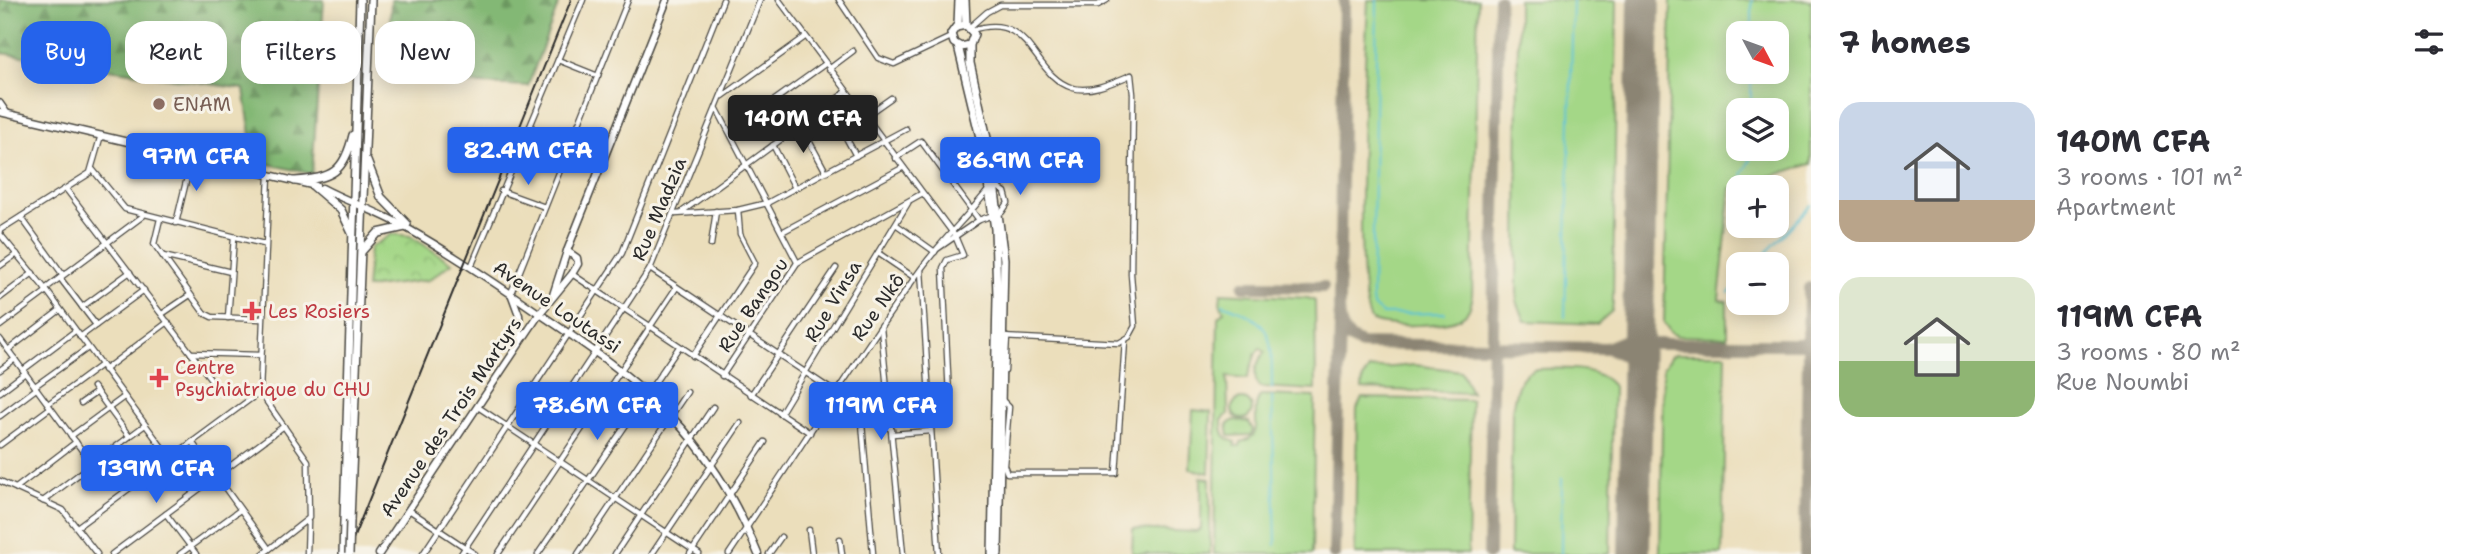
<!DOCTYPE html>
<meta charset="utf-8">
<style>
body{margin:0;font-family:"Shantell Sans",sans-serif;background:#f2f2f3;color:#2b2b33;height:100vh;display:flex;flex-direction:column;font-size:26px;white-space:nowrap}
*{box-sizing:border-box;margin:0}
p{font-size:23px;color:#7c7c81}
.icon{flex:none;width:38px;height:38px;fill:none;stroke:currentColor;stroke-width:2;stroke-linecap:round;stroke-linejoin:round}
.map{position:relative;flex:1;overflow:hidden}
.drawer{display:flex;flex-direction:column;background:#fff;width:665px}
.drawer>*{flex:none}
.top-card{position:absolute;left:21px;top:21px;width:665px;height:63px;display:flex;gap:14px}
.needle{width:46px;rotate:131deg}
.fabs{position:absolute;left:1726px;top:21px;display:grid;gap:14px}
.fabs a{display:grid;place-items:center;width:63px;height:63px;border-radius:14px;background:#fff;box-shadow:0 4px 18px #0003;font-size:35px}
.price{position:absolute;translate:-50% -60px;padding:0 16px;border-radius:7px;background:#2563eb;color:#fff;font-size:23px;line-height:46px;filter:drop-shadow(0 2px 4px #0008)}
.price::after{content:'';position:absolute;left:50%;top:42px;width:21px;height:16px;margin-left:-10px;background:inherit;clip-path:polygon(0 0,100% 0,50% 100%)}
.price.selected{background:#222;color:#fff}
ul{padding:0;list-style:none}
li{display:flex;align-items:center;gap:21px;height:175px;padding:0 28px}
li span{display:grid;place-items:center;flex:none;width:196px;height:140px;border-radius:21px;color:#555}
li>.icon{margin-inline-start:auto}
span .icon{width:84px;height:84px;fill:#fffc;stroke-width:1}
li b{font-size:30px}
h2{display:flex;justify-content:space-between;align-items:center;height:84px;padding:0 28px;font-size:30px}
.pill{padding:0 24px;border-radius:21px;background:#fff;box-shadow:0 4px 18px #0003;font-size:24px;line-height:63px}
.pill.selected{background:#2563eb;color:#fff}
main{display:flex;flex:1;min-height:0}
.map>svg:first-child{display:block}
.grass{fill:#a4d787;stroke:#688159;stroke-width:2;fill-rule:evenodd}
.forest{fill:url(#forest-firs);stroke:#577250;stroke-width:2}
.park{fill:url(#park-crowns);stroke:#688159;stroke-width:2}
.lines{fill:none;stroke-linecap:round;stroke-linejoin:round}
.stream{stroke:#59c2d5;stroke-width:2}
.taxiway{stroke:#8b8473;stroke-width:12}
.runway{stroke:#8b8473;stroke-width:32}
.minor-casing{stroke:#484641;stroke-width:7}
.tertiary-casing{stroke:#484641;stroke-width:8}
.secondary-casing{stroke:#484641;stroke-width:9}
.primary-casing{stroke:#484641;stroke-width:10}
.minor{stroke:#fff;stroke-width:4.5}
.tertiary{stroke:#fff;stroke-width:5}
.secondary{stroke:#fff;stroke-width:6}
.primary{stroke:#fff;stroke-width:7}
.rail{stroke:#2b2b2b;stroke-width:2}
.primary-bridge-casing{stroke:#484641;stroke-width:10;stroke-linecap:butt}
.primary-bridge{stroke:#fff;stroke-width:7}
.education-dot{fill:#8d6e63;stroke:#f7f3e8;stroke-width:2.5}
.health-dot{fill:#e0444e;stroke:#f7f3e8;stroke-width:2.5}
.labels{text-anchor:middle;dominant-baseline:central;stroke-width:6;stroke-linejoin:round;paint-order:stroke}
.education-label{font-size:19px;fill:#785e54;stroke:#f7f3e8;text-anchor:start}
.street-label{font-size:19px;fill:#2b2b2b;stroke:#f7f3e8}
.health-label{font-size:19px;fill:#be3a42;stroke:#f7f3e8;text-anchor:start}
</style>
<main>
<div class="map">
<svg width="1811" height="554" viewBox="0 0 1811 554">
<defs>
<pattern id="forest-firs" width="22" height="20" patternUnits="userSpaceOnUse" patternTransform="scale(1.75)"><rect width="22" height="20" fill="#83b874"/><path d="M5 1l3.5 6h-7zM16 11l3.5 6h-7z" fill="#6b965f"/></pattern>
<pattern id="park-crowns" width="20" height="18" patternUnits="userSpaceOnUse" patternTransform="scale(1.75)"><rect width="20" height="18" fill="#a4d787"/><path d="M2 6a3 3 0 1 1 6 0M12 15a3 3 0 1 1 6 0" fill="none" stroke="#8db975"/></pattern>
</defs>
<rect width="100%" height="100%" fill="#f7f3e8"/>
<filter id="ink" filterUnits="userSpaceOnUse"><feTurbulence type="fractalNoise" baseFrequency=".0143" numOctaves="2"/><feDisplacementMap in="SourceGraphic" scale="14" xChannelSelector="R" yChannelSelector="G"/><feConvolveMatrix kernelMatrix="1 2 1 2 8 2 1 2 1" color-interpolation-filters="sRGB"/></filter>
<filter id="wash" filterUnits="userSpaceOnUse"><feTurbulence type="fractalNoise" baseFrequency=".00686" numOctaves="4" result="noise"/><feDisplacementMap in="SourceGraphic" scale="28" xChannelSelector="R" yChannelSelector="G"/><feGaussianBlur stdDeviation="1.57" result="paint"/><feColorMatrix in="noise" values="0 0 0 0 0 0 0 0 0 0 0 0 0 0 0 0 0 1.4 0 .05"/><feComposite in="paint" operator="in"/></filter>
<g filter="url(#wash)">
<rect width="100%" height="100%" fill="#ebdebb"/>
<g class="grass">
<path d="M1368,0H1478L1472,300C1470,308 1468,314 1460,318C1444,326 1389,328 1372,321C1351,297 1366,48 1368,0Z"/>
<path d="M1518,0H1617L1613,302L1612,311L1597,324L1525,321L1517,301Z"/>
<path d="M1671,0H1811V164L1731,188L1719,300L1727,301V337L1677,336L1671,333L1664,323ZM1738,33H1776V72H1738ZM1738,110H1776V149H1738Z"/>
<path d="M1221,293L1308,298L1315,301L1316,390L1260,387C1251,377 1256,362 1265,352L1260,348L1256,353L1247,379L1227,377L1228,414L1222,420C1222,433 1223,438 1235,442V446H1240L1241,442C1269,435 1247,412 1261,395L1315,397L1312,554H1214L1218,317L1224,311L1220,303Z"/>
<path d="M1677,354H1726L1722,554H1660L1663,368L1671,356Z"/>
<path d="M1415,365L1461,371L1471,393L1362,389L1363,378L1369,369Z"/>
<path d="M1534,369C1560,369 1595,364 1613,386L1610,554H1510L1512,411C1515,394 1517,376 1534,369Z"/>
<path d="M1362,398L1471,400L1468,554H1355L1357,409Z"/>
<circle cx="1242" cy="409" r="10"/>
<path d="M1193,410L1211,412L1209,473L1190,469Z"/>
<path d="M1235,420L1249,422L1253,430L1251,435L1229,436L1227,424Z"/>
<path d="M1201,477L1210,479V554H1132L1133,529L1196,532L1201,529Z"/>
</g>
<g class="forest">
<path d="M0,0H324L312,174L255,161L244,89L1,53Z"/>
<path d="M391,0H560L528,86L388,80Z"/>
</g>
<path class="park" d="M392,234L410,236L452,263L429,280L366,288L370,248Z"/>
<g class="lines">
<g class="stream">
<path d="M1377,0L1372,298L1373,306L1383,314L1445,313"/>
<path d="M1752,33V0"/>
<path d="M1751,110V72"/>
<path d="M1742,175L1750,160V149"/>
<path d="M1739,181L1740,179"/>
<path d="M1756,264L1811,205"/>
<path d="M1729,293L1738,284"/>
<path d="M1223,304C1277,324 1271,337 1272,389"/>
<path d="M1565,317L1573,0"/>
<path d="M1272,396L1276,545"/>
<path d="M1561,554L1562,478"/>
</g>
<g class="taxiway">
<path d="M1344,0L1339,302C1339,322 1340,337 1362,344L1606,348L1628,339L1638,320"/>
<path d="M1244,286L1323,287"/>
<path d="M1638,344H1809"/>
<path d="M1607,348C1626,353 1634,365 1637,384"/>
<path d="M1334,554L1340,325"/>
<path d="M1489,554L1499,0"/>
<path d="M1805,554L1809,288"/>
</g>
<path class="runway" d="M1634,554L1644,0"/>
</g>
</g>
<g filter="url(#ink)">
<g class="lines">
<defs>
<g id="minor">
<path d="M779,0L955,236L963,255L947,260L943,268L949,396"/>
<path d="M839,0L878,58L894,64L951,37"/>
<path d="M970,27L987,12L1000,5H1098L1107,0"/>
<path d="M972,30C1033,10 1031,76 1073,88C1091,93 1114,82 1131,75L1133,94L1131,274L1135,326L1129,337L1119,343L1002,337"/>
<path d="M558,60L598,76"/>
<path d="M829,69L853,51"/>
<path d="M723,96L805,37"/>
<path d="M829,106L856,156"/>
<path d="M717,109L797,262"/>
<path d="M864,117L891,98"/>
<path d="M801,126L826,172"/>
<path d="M730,132L825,64"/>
<path d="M574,135L608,149"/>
<path d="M773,145L795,188"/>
<path d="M895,158L921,141L979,220"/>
<path d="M93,170L125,209L264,244"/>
<path d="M66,189L213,382"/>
<path d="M501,191L545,207"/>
<path d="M683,211L846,92"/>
<path d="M675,214L738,210L767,203L906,129"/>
<path d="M21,217L63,275"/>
<path d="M160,219L154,244L204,313L212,317L261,319"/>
<path d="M176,223L192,157"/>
<path d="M897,225L935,252"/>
<path d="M0,230L90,173L101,135"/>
<path d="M782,232L902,168"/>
<path d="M0,234L47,291L170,458"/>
<path d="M711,245L716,211"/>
<path d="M878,253L915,278"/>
<path d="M163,256L231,272"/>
<path d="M0,266L17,254"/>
<path d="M471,267L583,0"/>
<path d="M650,269L892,430"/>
<path d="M921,270L939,554"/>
<path d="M572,274L810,433"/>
<path d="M60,278L96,325"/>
<path d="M45,289L143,216"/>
<path d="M511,293L628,0"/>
<path d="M0,298L33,273"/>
<path d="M82,307L130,272"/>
<path d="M162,314L190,295"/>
<path d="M228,318L234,237"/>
<path d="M0,326L47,291"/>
<path d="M881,327L903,554"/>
<path d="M80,337L144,290"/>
<path d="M0,339L92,464"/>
<path d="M8,350L60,310"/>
<path d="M191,353L260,355"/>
<path d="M693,356L755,263L740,234L738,210"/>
<path d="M0,370L15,359"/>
<path d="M23,370L75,331"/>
<path d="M104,370L168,322"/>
<path d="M1005,371L1007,337"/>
<path d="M722,376L797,263L921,194"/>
<path d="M35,386L88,348"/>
<path d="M93,387L129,436"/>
<path d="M0,392L25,373"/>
<path d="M751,395L836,268"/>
<path d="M1001,399L1009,407L1004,465L1007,473H1116L1125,341"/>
<path d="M81,403L97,392"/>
<path d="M48,404L101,365"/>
<path d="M478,407L699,554"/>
<path d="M861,411L873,554"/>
<path d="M780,414L908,203"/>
<path d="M0,416L36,389"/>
<path d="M893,434L930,431"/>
<path d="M71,436L124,397"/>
<path d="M192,442L269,549"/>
<path d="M0,445L50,408"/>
<path d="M0,481L63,510L97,554"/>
<path d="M16,488L76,442"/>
<path d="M43,501L145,425"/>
<path d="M409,510L475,554"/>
<path d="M166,514L196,554"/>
<path d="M77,527L260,392"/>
<path d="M809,530L812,554"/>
<path d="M840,539L842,554"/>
<path d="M112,554L284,426"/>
<path d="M180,554L240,510"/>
<path d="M263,554L309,518L308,461L260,392L269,174"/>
<path d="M307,554L308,522"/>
<path d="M423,554L622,253L723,0"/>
<path d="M461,554L650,269L760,0"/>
<path d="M498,554L676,288"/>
<path d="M538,554L679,347"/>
<path d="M578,554L687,392"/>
<path d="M615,554L713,407"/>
<path d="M652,554L740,423"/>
<path d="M690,554L765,442"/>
<path d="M729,554C793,459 854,362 921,269C942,240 968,216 990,188H999L1005,192L1008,203L1002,212L979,220L937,249"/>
<path d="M769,554L781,537"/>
</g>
<path id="tertiary" d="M0,103L7,113"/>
<g id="secondary">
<path d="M0,112L316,186"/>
<path d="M322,188C348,202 377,211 403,226C450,252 494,282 537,312C643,383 708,431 758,554"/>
<path d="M553,295L567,251L667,0"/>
<path d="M512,296L519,315L521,340"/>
<path d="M379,554L540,313L572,274L578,264L577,258L567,251"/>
</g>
<g id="primary">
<path d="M965,0L966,25"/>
<path d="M958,25L959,0"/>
<path d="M970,45L961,47L954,43L951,34L956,27L966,25L974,34L970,45V63L989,147L1004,259L998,554"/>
<path d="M958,46L983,150L995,229L997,296L992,554"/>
<path d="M367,161L381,197L407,224"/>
<path d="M295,181C332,178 344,173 353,135"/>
<path d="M313,186L341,210L352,233"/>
<path d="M362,251L378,233L405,227"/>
<path d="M350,521L371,0"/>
<path d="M343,554L360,0"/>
</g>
</defs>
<use href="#minor" class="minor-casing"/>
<use href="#tertiary" class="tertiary-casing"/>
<use href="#secondary" class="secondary-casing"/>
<use href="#primary" class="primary-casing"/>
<use href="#minor" class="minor"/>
<use href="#tertiary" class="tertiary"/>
<use href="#secondary" class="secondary"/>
<use href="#primary" class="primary"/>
<path class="rail" d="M347,554L571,0"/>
<defs>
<path id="primary-bridge" d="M349,554L350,521"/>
</defs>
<use href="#primary-bridge" class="primary-bridge-casing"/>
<use href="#primary-bridge" class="primary-bridge"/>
</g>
</g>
<circle class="education-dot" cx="159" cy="104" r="7"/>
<g class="health-dot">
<path d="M248.5 300.5h7v7h7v7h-7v7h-7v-7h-7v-7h7z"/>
<path d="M155.5 367.5h7v7h7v7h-7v7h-7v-7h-7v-7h7z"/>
</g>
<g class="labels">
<g class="education-label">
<text x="173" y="104">ENAM</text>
</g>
<g class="street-label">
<text transform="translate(659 209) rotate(-67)">Rue Madzia</text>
<text transform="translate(833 301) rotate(-59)">Rue Vinsa</text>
<text transform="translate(753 305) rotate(-56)">Rue Bangou</text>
<text transform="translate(557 307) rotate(34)">Avenue Loutassi</text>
<text transform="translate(878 307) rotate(-55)">Rue Nkô</text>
<text transform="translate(451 417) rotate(-56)">Avenue des Trois Martyrs</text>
</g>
<g class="health-label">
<text x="268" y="311">Les Rosiers</text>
<text x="175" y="367">Centre<tspan x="175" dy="22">Psychiatrique du CHU</tspan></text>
</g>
</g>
</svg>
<div class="fabs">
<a><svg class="needle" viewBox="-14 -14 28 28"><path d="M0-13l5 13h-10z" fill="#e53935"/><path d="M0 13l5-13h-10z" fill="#7c7c81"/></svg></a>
<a><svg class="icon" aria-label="layers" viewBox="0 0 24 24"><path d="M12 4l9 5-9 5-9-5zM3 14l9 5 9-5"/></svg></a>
<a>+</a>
<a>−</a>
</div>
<b class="price selected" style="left:803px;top:155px">140M CFA</b>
<b class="price" style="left:528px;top:187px">82.4M CFA</b>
<b class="price" style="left:196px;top:193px">97M CFA</b>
<b class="price" style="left:1020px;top:197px">86.9M CFA</b>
<b class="price" style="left:597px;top:442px">78.6M CFA</b>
<b class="price" style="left:881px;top:442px">119M CFA</b>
<b class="price" style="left:156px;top:505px">139M CFA</b>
<div class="top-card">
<a class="pill selected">Buy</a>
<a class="pill">Rent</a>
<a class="pill">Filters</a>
<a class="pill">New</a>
</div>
</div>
<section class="drawer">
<h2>7 homes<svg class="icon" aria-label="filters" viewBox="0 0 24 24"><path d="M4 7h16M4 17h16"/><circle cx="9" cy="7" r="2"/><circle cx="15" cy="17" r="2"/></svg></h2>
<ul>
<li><span style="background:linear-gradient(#c9d6e8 70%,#b9a48a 0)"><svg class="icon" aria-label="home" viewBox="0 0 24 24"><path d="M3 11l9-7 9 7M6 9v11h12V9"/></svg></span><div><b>140M CFA</b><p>3 rooms · 101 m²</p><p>Apartment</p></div></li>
<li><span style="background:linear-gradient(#dfe7d0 60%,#8fb573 0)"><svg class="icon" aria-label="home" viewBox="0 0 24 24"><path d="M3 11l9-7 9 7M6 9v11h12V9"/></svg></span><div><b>119M CFA</b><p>3 rooms · 80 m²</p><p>Rue Noumbi</p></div></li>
</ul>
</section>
</main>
